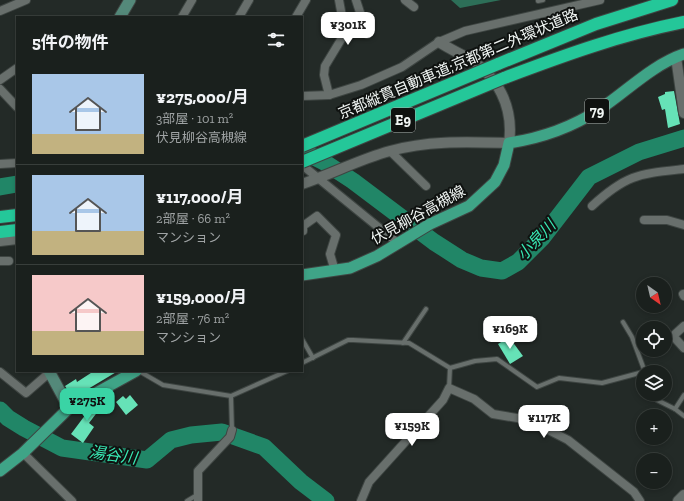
<!DOCTYPE html>
<html lang="ja">
<meta charset="utf-8">
<style>
body{margin:0;font-family:"Zilla Slab","Noto Sans JP",serif;background:#232826;color:#f1f3f6;height:100vh;display:flex;flex-direction:column;font-size:15px;white-space:nowrap}
*{box-sizing:border-box;margin:0}
p{font-size:13px;color:#9fa3a4}
.icon{flex:none;width:22px;height:22px;fill:none;stroke:currentColor;stroke-width:2;stroke-linecap:round;stroke-linejoin:round}
.map{position:relative;flex:1;overflow:hidden}
.side{position:absolute;left:16px;top:16px;width:287px;height:356px;display:flex;flex-direction:column;background:#1a201d;border-radius:0px;box-shadow:0 2px 6px #0003,0 0 0 1px #383e3b}
.side>*{flex:none}
.needle{width:26px;rotate:146deg}
.tools{position:absolute;left:636px;top:277px;display:grid;gap:8px}
.tools a{display:grid;place-items:center;width:36px;height:36px;border-radius:50%;background:#1a201d;box-shadow:0 2px 6px #0003,0 0 0 1px #383e3b;font-size:20px}
.price{position:absolute;translate:-50% -34px;padding:0 9px;border-radius:8px;background:#fff;color:#222;font-size:13px;line-height:26px;filter:drop-shadow(0 1px 2px #0008)}
.price::after{content:'';position:absolute;left:50%;top:24px;width:12px;height:9px;margin-left:-6px;background:inherit;clip-path:polygon(0 0,100% 0,50% 100%)}
.price.current{background:#3ad4a5;color:#111}
ul{padding:0;list-style:none}
li{display:flex;align-items:center;gap:12px;height:100px;padding:0 16px}
li+li{border-top:1px solid #383e3b}
li span{display:grid;place-items:center;flex:none;width:112px;height:80px;border-radius:0px;color:#555}
li>.icon{margin-inline-start:auto}
span .icon{width:48px;height:48px;fill:#fffc;stroke-width:1}
li b{font-size:17px}
h2{display:flex;justify-content:space-between;align-items:center;height:48px;padding:0 16px;font-size:17px}
.map>svg:first-child{display:block}
.forest{fill:#2d6f58}
.lines{fill:none;stroke-linecap:round;stroke-linejoin:round}
.river{stroke:#218667;stroke-width:17}
.building{fill:#66e2b7}
.service-casing{stroke:#3e4542;stroke-width:6}
.minor-casing{stroke:#3e4542;stroke-width:10}
.tertiary-casing{stroke:#3e4542;stroke-width:12}
.secondary-casing{stroke:#3e4542;stroke-width:13}
.primary-casing{stroke:#3e4542;stroke-width:13}
.motorway-casing{stroke:#3e4542;stroke-width:14}
.service{stroke:#686f6c;stroke-width:4}
.minor{stroke:#686f6c;stroke-width:8}
.tertiary{stroke:#686f6c;stroke-width:10}
.secondary{stroke:#54897a;stroke-width:11}
.primary{stroke:#3fa487;stroke-width:11}
.motorway{stroke:#24c799;stroke-width:12}
.motorway-bridge-casing{stroke:#3e4542;stroke-width:14;stroke-linecap:butt}
.motorway-bridge{stroke:#24c799;stroke-width:12}
.labels{text-anchor:middle;dominant-baseline:central;stroke-width:4;stroke-linejoin:round;paint-order:stroke}
.shield{fill:#0f1210;stroke:#acb1af;stroke-width:1}
.shield-label{font-size:14px;font-weight:bold;fill:#f0f5f3}
.street-label{font-size:15px;fill:#f0f5f3;stroke:#0f1210}
.water-label{font-size:16px;font-style:italic;fill:#38e9b4;stroke:#0f1210}
</style>
<div class="map">
<svg width="684" height="501" viewBox="0 0 684 501">
<rect width="100%" height="100%" fill="#232a27"/>
<path class="forest" d="M451,0H501L460,8Z"/>
<g class="lines">
<g class="river">
<path d="M302,151L324,162L353,181L434,242L462,260L481,268L502,271L518,262L542,238L589,177L639,152L684,138"/>
<path d="M0,187L17,184"/>
<path d="M0,410L8,418L24,428L62,448L147,460L171,440L191,435L222,432L264,447L301,482L326,501"/>
</g>
</g>
<g class="building">
<path d="M674,91L680,124L668,128L665,109L662,110L658,97L665,94V92Z"/>
<path d="M509,337L523,356L510,364L498,344Z"/>
<path d="M94,371H118L73,398L65,386L76,379L77,382Z"/>
<path d="M130,395L138,405L126,415L116,402L123,396L126,399Z"/>
<path d="M96,401L102,406L89,423L94,427L83,443L71,434L86,414L84,412L90,404Z"/>
</g>
<g class="lines">
<defs>
<g id="service">
<path d="M538,1L543,0"/>
<path d="M623,322L632,337L645,372"/>
<path d="M302,339L313,358"/>
<path d="M403,343L426,309"/>
<path d="M302,363L348,340H353L409,343L450,368L449,388"/>
<path d="M450,368L475,361L497,359L537,387L559,378L602,383L643,372"/>
<path d="M139,371L163,385L231,396"/>
<path d="M655,394L657,400L675,409L684,416"/>
<path d="M675,409L684,395"/>
<path d="M232,430L231,396L287,371"/>
<path d="M187,501L197,495"/>
</g>
<g id="minor">
<path d="M356,0L367,34"/>
<path d="M405,0L414,7"/>
<path d="M0,11L26,0"/>
<path d="M182,17L192,0"/>
<path d="M239,17L249,0"/>
<path d="M296,17L306,0"/>
<path d="M0,80L17,68"/>
<path d="M0,89L17,107"/>
<path d="M329,95L324,75L325,66L345,33L339,0"/>
<path d="M302,96L329,95L361,85L402,67L439,42L465,31L600,0"/>
<path d="M390,151L426,186"/>
<path d="M0,164L17,163"/>
<path d="M302,165L399,244"/>
<path d="M592,206C627,174 639,174 684,169"/>
<path d="M644,220H667L684,225"/>
<path d="M303,231V226L317,216L336,235L330,254L335,271"/>
<path d="M0,261H9"/>
<path d="M683,294L684,296"/>
<path d="M684,326L673,336L684,348"/>
<path d="M0,372L26,393L49,373"/>
<path d="M23,453L72,501"/>
<path d="M198,501V471L230,437L232,430"/>
<path d="M361,501L369,482L443,400L449,388L474,399L493,414L529,420L568,440L634,492L640,501"/>
</g>
<g id="tertiary">
<path d="M676,57L684,113"/>
<path d="M302,184C332,174 360,159 390,151C429,140 469,142 509,143C514,107 498,75 466,57C457,52 448,48 439,42"/>
<path d="M0,241L17,239"/>
<path d="M678,501L684,495"/>
</g>
<g id="secondary">
<path d="M120,17L130,0"/>
<path d="M49,371L69,408"/>
</g>
<g id="primary">
<path d="M302,275L350,268L377,256L430,224L469,206L495,182L504,165L509,143C542,138 571,128 600,109C627,91 652,65 684,54"/>
<path d="M0,471L23,453L69,408L136,371"/>
</g>
<g id="motorway">
<path d="M498,64L596,24L672,0"/>
<path d="M504,78C565,55 620,35 684,22"/>
<path d="M0,217L17,215"/>
<path d="M0,232L17,230"/>
</g>
</defs>
<use href="#service" class="service-casing"/>
<use href="#minor" class="minor-casing"/>
<use href="#tertiary" class="tertiary-casing"/>
<use href="#secondary" class="secondary-casing"/>
<use href="#primary" class="primary-casing"/>
<use href="#motorway" class="motorway-casing"/>
<use href="#service" class="service"/>
<use href="#minor" class="minor"/>
<use href="#tertiary" class="tertiary"/>
<use href="#secondary" class="secondary"/>
<use href="#primary" class="primary"/>
<use href="#motorway" class="motorway"/>
<defs>
<g id="motorway-bridge">
<path d="M302,146L498,64"/>
<path d="M302,162L504,78"/>
</g>
</defs>
<use href="#motorway-bridge" class="motorway-bridge-casing"/>
<use href="#motorway-bridge" class="motorway-bridge"/>
</g>
<g class="labels">
<g class="shield">
<rect x="585" y="99" width="24" height="24" rx="3"/>
<rect x="391" y="108" width="24" height="24" rx="3"/>
</g>
<g class="shield-label">
<text x="597" y="111">79</text>
<text x="403" y="120">E9</text>
</g>
<g class="street-label">
<text transform="translate(458 64) rotate(-23)">京都縦貫自動車道;京都第二外環状道路</text>
<text transform="translate(418 215) rotate(-29)">伏見柳谷高槻線</text>
</g>
<g class="water-label">
<text transform="translate(536 240) rotate(-47)">小泉川</text>
<text transform="translate(113 455) rotate(8)">湯谷川</text>
</g>
</g>
</svg>
<div class="tools">
<a><svg class="needle" viewBox="-14 -14 28 28"><path d="M0-13l5 13h-10z" fill="#e53935"/><path d="M0 13l5-13h-10z" fill="#9fa3a4"/></svg></a>
<a><svg class="icon" aria-label="locate" viewBox="0 0 24 24"><circle cx="12" cy="12" r="6"/><path d="M12 2v4M12 18v4M2 12h4M18 12h4"/></svg></a>
<a><svg class="icon" aria-label="layers" viewBox="0 0 24 24"><path d="M12 4l9 5-9 5-9-5zM3 14l9 5 9-5"/></svg></a>
<a>+</a>
<a>−</a>
</div>
<b class="price" style="left:348px;top:46px">¥301K</b>
<b class="price" style="left:510px;top:350px">¥169K</b>
<b class="price current" style="left:87px;top:422px">¥275K</b>
<b class="price" style="left:544px;top:439px">¥117K</b>
<b class="price" style="left:412px;top:447px">¥159K</b>
<section class="side">
<h2>5件の物件<svg class="icon" aria-label="filters" viewBox="0 0 24 24"><path d="M4 7h16M4 17h16"/><circle cx="9" cy="7" r="2"/><circle cx="15" cy="17" r="2"/></svg></h2>
<ul>
<li><span style="background:linear-gradient(#a9c7e8 75%,#c2b280 0)"><svg class="icon" aria-label="home" viewBox="0 0 24 24"><path d="M3 11l9-7 9 7M6 9v11h12V9"/></svg></span><div><b>¥275,000/月</b><p>3部屋 · 101 m²</p><p>伏見柳谷高槻線</p></div></li>
<li><span style="background:linear-gradient(#a9c7e8 70%,#c2b280 0)"><svg class="icon" aria-label="home" viewBox="0 0 24 24"><path d="M3 11l9-7 9 7M6 9v11h12V9"/></svg></span><div><b>¥117,000/月</b><p>2部屋 · 66 m²</p><p>マンション</p></div></li>
<li><span style="background:linear-gradient(#f6c9c9 70%,#c2b280 0)"><svg class="icon" aria-label="home" viewBox="0 0 24 24"><path d="M3 11l9-7 9 7M6 9v11h12V9"/></svg></span><div><b>¥159,000/月</b><p>2部屋 · 76 m²</p><p>マンション</p></div></li>
</ul>
</section>
</div>
